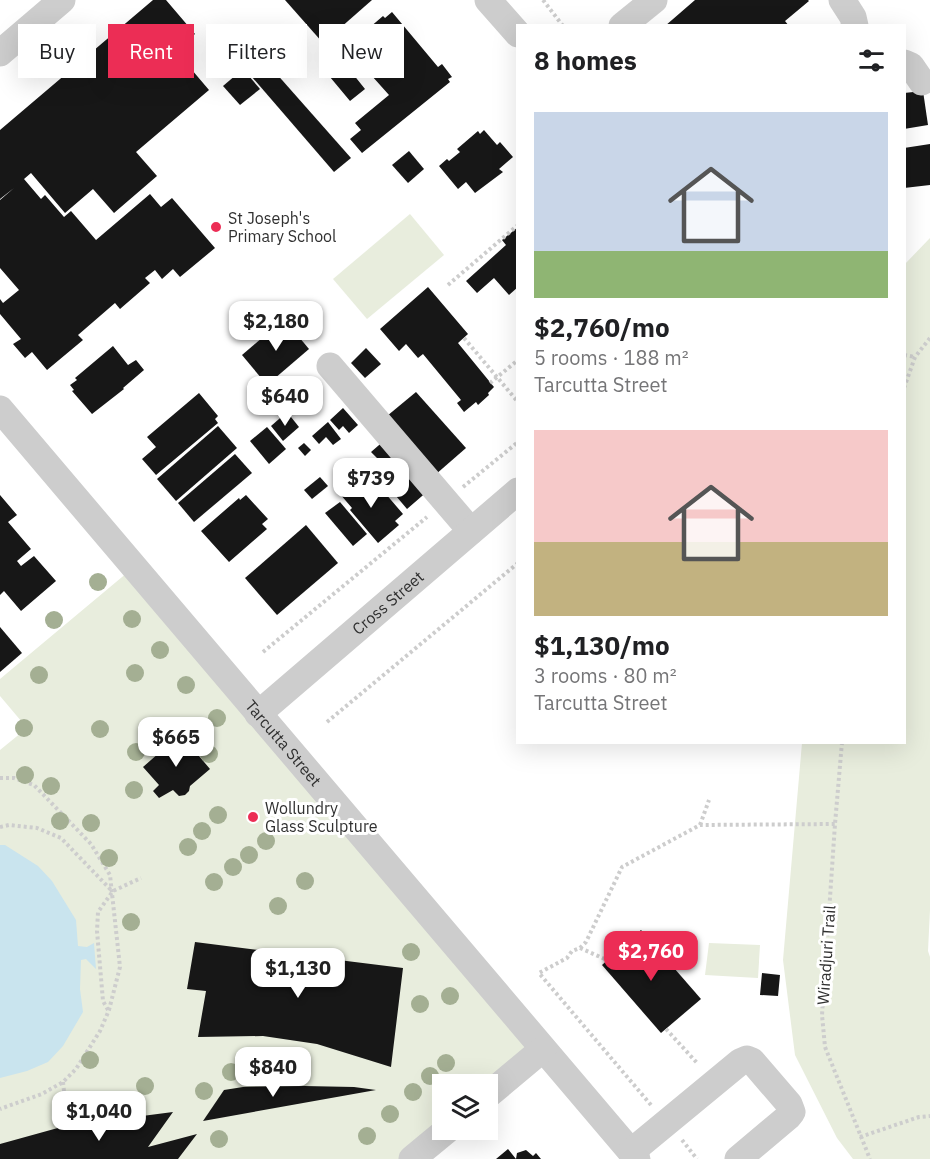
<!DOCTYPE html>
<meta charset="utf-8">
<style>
body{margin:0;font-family:"IBM Plex Sans",sans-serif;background:#f6f6f6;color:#202124;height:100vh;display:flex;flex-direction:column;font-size:22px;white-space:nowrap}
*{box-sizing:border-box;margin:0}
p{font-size:20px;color:#757577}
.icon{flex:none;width:33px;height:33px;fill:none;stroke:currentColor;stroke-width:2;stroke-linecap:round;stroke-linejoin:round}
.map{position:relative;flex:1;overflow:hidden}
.sheet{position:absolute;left:516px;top:24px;width:390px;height:720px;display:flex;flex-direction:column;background:#fff;border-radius:0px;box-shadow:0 6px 24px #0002}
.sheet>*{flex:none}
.banner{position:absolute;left:18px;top:24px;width:408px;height:54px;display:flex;gap:12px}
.controls{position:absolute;left:432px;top:1074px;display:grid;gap:12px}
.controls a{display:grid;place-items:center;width:66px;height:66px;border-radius:0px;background:#fff;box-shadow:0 6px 24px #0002;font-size:30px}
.price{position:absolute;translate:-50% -51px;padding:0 14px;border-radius:12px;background:#fff;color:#222;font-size:20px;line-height:39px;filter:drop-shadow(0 2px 3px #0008)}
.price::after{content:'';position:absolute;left:50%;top:36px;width:18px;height:14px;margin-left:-9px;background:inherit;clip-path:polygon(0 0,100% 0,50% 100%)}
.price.selected{background:#ec2d55;color:#fff}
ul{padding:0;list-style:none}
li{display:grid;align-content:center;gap:12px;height:318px;padding:0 18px}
li span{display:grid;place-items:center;height:186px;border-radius:0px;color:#555}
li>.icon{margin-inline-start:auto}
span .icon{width:108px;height:108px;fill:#fffc;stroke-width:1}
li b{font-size:26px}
h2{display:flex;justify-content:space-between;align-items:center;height:72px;padding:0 18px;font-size:26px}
.pill{padding:0 21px;border-radius:0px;background:#fff;box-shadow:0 6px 24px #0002;font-size:21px;line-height:54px}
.pill.selected{background:#ec2d55;color:#fff}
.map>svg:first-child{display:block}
.green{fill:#e8eddd}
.water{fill:#c9e4ee}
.building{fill:#171717}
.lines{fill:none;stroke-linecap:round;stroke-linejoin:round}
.path{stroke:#cdcdcd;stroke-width:4;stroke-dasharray:3 3;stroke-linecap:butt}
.minor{stroke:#cdcdcd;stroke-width:27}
.tree{fill:#a4af93}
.poi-dot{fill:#ec2d55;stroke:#fff;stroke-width:2}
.labels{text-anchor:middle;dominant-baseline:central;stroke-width:6;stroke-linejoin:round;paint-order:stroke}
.poi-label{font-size:16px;fill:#303030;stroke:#fff;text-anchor:start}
.street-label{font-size:16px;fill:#303030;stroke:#fff}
</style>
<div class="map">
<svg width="930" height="1159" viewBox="0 0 930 1159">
<rect width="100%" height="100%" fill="#fff"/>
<g class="green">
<path d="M410,214L444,255L367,319L333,279Z"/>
<path d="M930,238V910L928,951L930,957V1159H853L837,1138L795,1055L783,960L802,743L904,742L905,264Z"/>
<path d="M134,567L543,1049L488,1084H442V1130L412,1159H0V750L27,728L0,696V679Z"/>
<path d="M709,943L760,945L758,978L705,975Z"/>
</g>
<path class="water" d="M0,845H5L38,866L52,881L76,920L78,946L87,947L94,943L96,969L86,959L81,960L80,989L83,1012L63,1046L48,1062L27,1071L0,1078Z"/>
<g class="building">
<path d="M153,0H166L195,34L175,50L209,90L136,152L157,176L114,213L93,189L65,213L31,173L24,179L41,199L45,195L64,217L71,211L96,240L150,194L161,207L172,198L215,248L180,277L173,269L162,279L155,270L145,278L150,283L120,309L115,303L78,335L83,340L47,370L32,352L25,358L13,344L21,339L0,314V299L3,303L19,290L0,268V200L14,188L0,199V130Z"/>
<path d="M285,0H372L323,43Z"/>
<path d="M695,0H808L809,1L785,21L789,26H665Z"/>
<path d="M392,12L438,67L442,64L452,77L448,79L450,82L362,153L350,139L361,130L355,123L389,95L363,66L353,74L365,89L350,101L325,71L350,50L352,53L360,46L355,40L383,16L385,18Z"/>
<path d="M277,27L290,41L250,76L237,62Z"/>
<path d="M267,63L351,158L334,172L252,77Z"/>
<path d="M243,69L260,89L240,105L223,86Z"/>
<path d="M923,91L928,125L904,129V93Z"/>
<path d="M484,130L497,145L500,142L513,157L499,169L503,172L475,193L466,182L458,189L439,166L447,159L449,161L460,152L457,149L478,131L480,134Z"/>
<path d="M930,144V185L904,188V148Z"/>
<path d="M409,151L424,169L408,183L392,165Z"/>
<path d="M518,227V287L509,295L494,278L477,293L466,281L506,245L502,240Z"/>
<path d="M428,287L468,334L458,343L494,387L488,393L489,395L478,405L476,402L464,412L457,403L461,400L423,354L418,358L406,344L399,351L380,329Z"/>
<path d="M284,319L309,349L267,385L242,355Z"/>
<path d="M113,346L128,365L136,360L144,370L123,388L124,389L92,414L72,391L74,390L70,385L77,380L75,378Z"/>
<path d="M366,348L381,364L365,378L351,363Z"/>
<path d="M416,392L466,448L435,475L387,416Z"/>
<path d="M199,393L218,416L215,419L218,423L156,475L142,459L156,447L147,437Z"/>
<path d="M343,408L358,425L349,433L343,426L339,430L330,420Z"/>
<path d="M287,412L299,427L283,441L271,426Z"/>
<path d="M328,422L341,439L333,445L326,437L319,444L312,436Z"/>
<path d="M218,426L237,448L176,501L157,479Z"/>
<path d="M267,427L286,449L269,464L250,441Z"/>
<path d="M386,439L429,490L407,509L380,477L376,480L366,468L377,458L371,452Z"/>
<path d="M304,443L311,450L305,456L298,448Z"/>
<path d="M235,454L252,473L194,522L178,503Z"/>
<path d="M320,477L328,486L312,499L304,490Z"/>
<path d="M345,478L357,493L365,486L371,492L379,486L403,514L395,521L399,525L378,543L350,510L352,508L334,487Z"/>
<path d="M0,495L17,515L8,522L31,549L17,561L21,566L34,556L56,581L21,611L4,591L0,595Z"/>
<path d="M246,495L268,519L262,524L267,529L229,562L201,531L239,498L240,500Z"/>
<path d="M340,502L367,534L353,546L325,513Z"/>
<path d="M306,525L338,563L277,615L245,578Z"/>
<path d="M0,627L22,653L0,672Z"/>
<path d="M182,736L210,769L190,786L189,791L185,795L179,796L173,790L159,798L153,791L159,785L143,767L175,739L177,741Z"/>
<path d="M641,930L701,999L661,1033L602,965Z"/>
<path d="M195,942L403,968L391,1067L317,1044L263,1036L198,1037L206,991L187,989Z"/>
<path d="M762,973L780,975L778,996L760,995Z"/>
<path d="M304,1086L354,1087L376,1090L203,1121L224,1090L243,1087Z"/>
<path d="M173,1112L148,1147L197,1134L178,1159H0V1144L65,1126Z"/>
<path d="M508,1149L516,1159L517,1153L526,1150L533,1156L536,1153L541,1159H496Z"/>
</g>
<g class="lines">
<g class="path">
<path d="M543,0L563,26"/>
<path d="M448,285L518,225"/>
<path d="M464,338L518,402"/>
<path d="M904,355L915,357"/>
<path d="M490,383L518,360"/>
<path d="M904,388L915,357L930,338"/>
<path d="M463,487L518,442"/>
<path d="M263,652L427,517"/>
<path d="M327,722L518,563"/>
<path d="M842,742L835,824L822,1015L825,1047L870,1159"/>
<path d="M0,778H14L34,785L91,844L110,875L120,967L109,1010L100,1031L76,1069L63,1082L42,1094L0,1109"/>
<path d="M700,825L709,800"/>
<path d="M0,827L9,825L37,828L61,838L112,891"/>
<path d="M580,948L607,960"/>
<path d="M108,1010L103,1001L97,931L98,912L113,891L141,878"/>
<path d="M666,1029L698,1064"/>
<path d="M63,1082L65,1100L61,1115L91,1116"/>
<path d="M651,1105L539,973L567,958L572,951L580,948L586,942L622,867L700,825L835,824"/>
<path d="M860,1137L919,1117L930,1116"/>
<path d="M682,1140L697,1159"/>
</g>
<g class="minor">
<path d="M488,0L518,34"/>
<path d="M842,0L853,17L855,26"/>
<path d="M622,26L654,0"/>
<path d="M0,53L62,0"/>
<path d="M904,63L911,66L922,82"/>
<path d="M330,366L471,531"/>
<path id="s1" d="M0,409L637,1159"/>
<path id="s2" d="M258,714L518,491"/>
<path d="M488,1095L543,1049"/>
<path d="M631,1152L740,1062L747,1059L752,1061L789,1104L792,1112L788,1117L738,1159"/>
<path d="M412,1159L447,1130"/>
</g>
</g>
<g class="tree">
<circle cx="98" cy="582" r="9"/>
<circle cx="132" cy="619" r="9"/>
<circle cx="54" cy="620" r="9"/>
<circle cx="160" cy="650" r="9"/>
<circle cx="135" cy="673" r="9"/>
<circle cx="39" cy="675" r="9"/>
<circle cx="186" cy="685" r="9"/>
<circle cx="217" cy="718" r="9"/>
<circle cx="24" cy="728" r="9"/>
<circle cx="100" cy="729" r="9"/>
<circle cx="201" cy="734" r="9"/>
<circle cx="136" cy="752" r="9"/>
<circle cx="209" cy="754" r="9"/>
<circle cx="25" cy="775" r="9"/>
<circle cx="51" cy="786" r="9"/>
<circle cx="134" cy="790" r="9"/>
<circle cx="218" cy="815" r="9"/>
<circle cx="60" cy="821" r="9"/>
<circle cx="91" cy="823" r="9"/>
<circle cx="202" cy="831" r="9"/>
<circle cx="266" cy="841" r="9"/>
<circle cx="188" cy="847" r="9"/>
<circle cx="249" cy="855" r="9"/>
<circle cx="109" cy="858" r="9"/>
<circle cx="233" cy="867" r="9"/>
<circle cx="305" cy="881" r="9"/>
<circle cx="214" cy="882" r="9"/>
<circle cx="278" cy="906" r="9"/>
<circle cx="131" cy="922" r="9"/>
<circle cx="411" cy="952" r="9"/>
<circle cx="450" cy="996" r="9"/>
<circle cx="420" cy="1004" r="9"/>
<circle cx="90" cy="1060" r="9"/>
<circle cx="446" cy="1063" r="9"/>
<circle cx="280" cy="1071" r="9"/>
<circle cx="231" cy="1072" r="9"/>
<circle cx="430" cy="1076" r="9"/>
<circle cx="145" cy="1086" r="9"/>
<circle cx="204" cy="1091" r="9"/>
<circle cx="413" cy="1092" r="9"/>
<circle cx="390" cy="1114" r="9"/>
<circle cx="367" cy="1136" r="9"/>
<circle cx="219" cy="1139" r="9"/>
</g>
<g class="poi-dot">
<circle cx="216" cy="227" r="6"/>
<circle cx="253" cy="817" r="6"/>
</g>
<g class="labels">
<g class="poi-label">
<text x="228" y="218">St Joseph's<tspan x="228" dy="18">Primary School</tspan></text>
<text x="265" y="808">Wollundry<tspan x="265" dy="18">Glass Sculpture</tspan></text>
</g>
<g class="street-label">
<text stroke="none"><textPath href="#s2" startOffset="171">Cross Street</textPath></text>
<text stroke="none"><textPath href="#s1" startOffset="438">Tarcutta Street</textPath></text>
<text transform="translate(826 955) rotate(-86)">Wiradjuri Trail</text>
</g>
</g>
</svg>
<div class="controls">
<a><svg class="icon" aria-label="layers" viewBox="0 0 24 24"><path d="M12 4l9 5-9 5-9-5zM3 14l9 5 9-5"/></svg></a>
</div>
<b class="price" style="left:276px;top:352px">$2,180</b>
<b class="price" style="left:285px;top:427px">$640</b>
<b class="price" style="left:371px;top:509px">$739</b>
<b class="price" style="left:176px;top:768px">$665</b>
<b class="price selected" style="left:651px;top:982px">$2,760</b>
<b class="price" style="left:298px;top:999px">$1,130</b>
<b class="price" style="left:273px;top:1098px">$840</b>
<b class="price" style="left:99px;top:1142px">$1,040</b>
<div class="banner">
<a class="pill">Buy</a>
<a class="pill selected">Rent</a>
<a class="pill">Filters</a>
<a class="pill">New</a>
</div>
<section class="sheet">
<h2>8 homes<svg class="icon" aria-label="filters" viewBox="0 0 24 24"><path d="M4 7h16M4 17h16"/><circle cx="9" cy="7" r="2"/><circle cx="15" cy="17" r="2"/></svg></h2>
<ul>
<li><span style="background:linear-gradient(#c9d6e8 75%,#8fb573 0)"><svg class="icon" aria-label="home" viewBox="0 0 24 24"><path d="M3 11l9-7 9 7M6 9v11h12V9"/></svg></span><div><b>$2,760/mo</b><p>5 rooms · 188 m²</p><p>Tarcutta Street</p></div></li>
<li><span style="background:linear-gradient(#f6c9c9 60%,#c2b280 0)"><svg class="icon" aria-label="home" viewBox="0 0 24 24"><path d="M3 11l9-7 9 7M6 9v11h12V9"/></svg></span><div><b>$1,130/mo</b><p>3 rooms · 80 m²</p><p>Tarcutta Street</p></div></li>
</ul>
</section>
</div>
